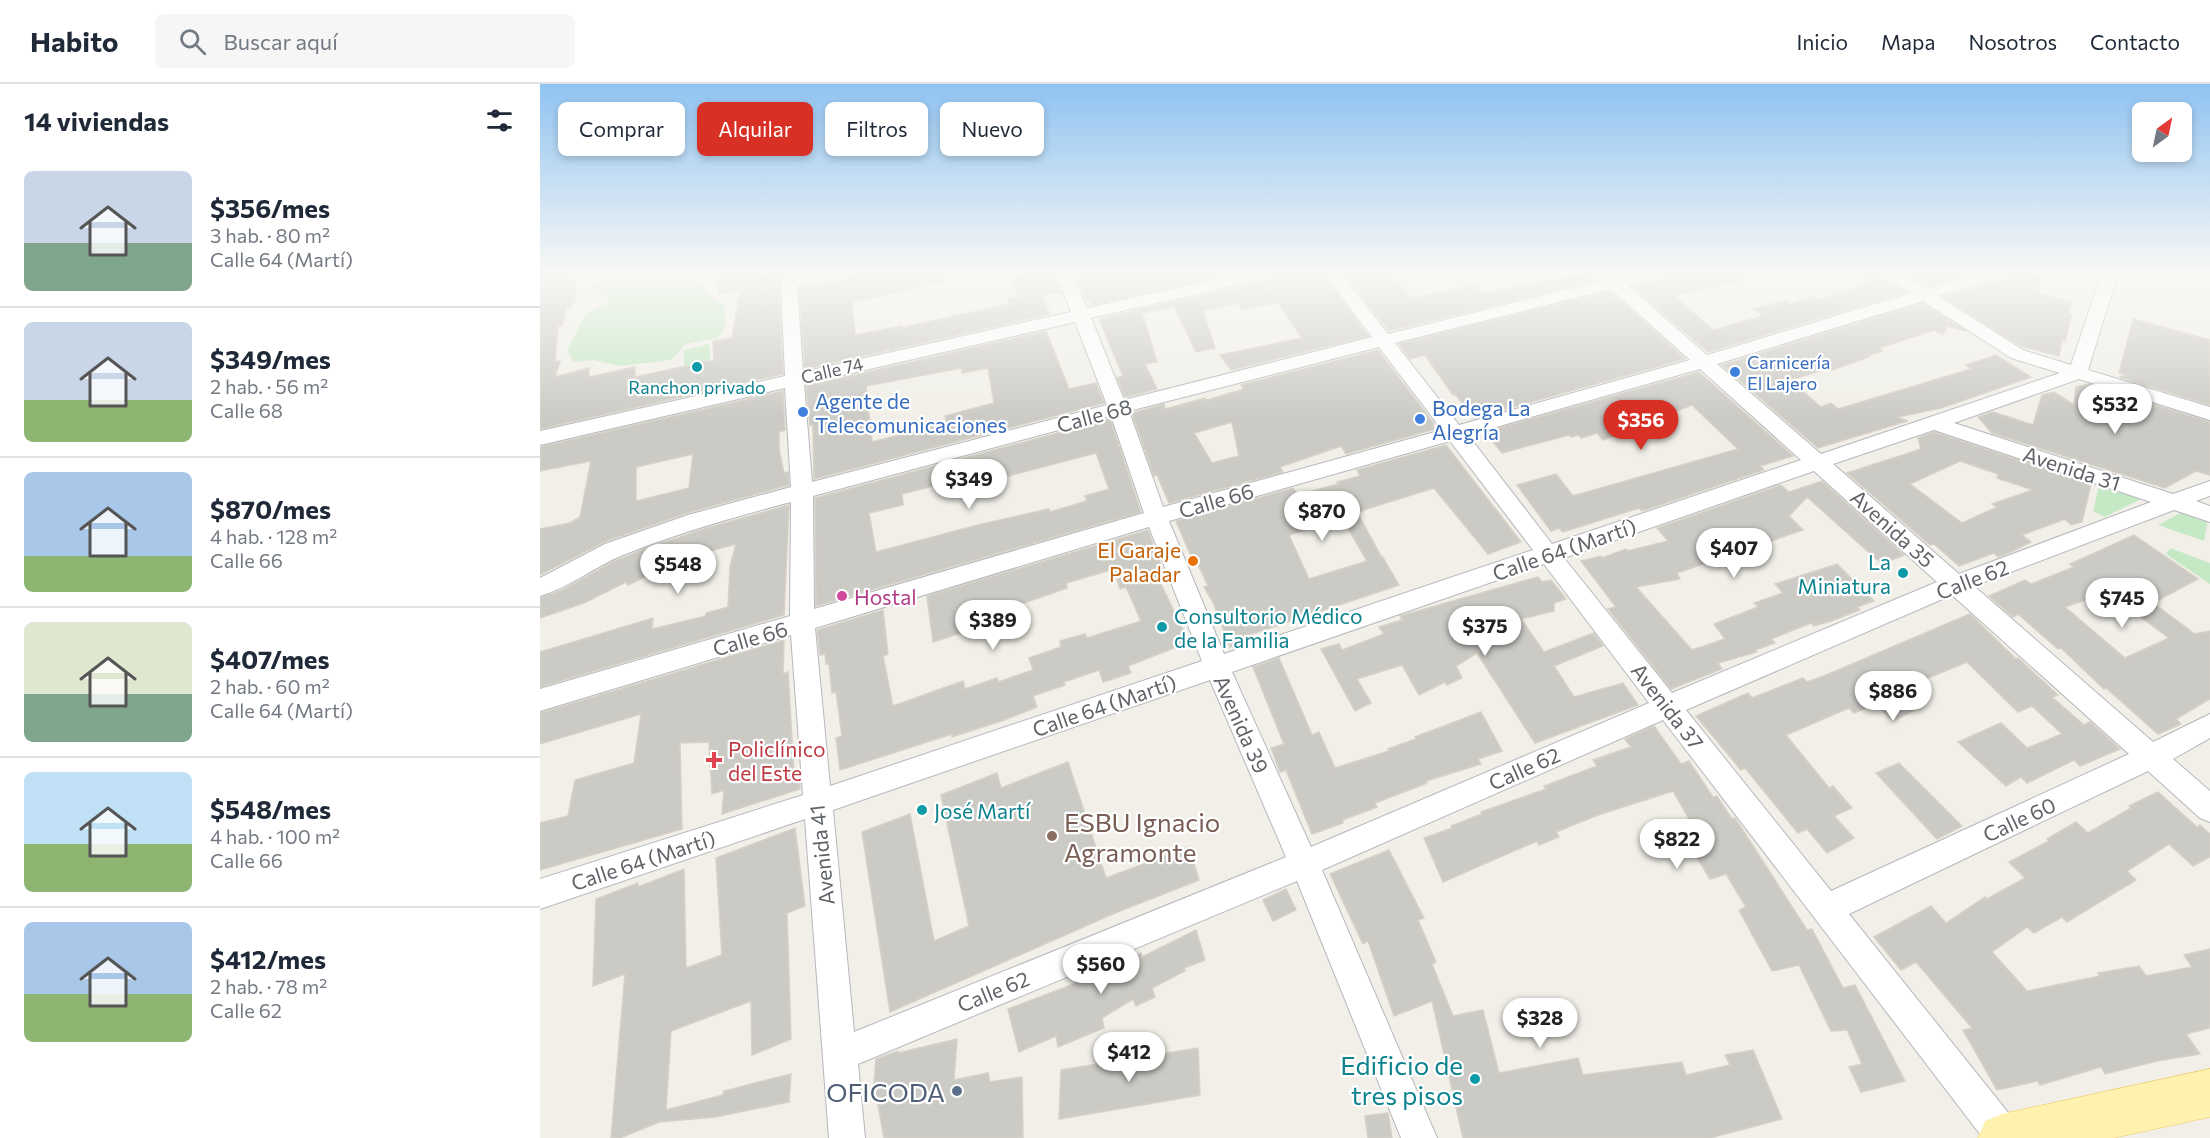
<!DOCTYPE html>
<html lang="es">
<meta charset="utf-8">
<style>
body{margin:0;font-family:Commissioner,sans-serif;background:#f6f6f7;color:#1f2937;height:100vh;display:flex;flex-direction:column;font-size:22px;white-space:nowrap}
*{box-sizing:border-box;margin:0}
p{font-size:20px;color:#747a83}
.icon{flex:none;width:33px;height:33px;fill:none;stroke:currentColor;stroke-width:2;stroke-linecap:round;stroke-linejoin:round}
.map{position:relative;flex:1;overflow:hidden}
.details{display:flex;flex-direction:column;background:#fff;width:540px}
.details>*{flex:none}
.hud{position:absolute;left:18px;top:18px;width:570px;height:54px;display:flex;gap:12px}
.needle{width:39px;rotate:33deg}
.fabs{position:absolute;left:1592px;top:18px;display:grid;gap:12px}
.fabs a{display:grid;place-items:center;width:60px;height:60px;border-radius:9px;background:#fff;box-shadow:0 3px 9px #0003;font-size:30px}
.price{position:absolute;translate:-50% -51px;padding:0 14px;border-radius:21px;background:#fff;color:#222;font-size:20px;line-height:39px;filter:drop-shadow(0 2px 3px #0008)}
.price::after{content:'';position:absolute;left:50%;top:36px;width:18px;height:14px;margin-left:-9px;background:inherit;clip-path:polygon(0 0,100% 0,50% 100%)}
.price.current{background:#d93025;color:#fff}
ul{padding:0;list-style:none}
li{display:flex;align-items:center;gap:18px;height:150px;padding:0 24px}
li+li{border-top:2px solid #e0e1e3}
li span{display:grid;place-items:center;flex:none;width:168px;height:120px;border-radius:9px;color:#555}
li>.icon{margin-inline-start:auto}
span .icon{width:72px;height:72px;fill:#fffc;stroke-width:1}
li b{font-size:26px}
h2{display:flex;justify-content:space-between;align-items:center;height:72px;padding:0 24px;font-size:26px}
.chip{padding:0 21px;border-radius:9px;background:#fff;box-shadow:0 3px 9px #0003;font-size:21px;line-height:54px}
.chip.current{background:#d93025;color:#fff}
header{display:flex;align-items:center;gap:36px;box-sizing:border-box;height:84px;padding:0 30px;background:#fff;border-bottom:2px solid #e0e1e3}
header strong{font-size:28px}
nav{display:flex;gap:33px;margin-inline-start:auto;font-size:21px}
.search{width:420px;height:54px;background:#f6f6f7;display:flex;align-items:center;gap:15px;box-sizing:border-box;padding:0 21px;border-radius:9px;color:#747a83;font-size:22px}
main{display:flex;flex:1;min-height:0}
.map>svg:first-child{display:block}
.green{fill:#c5e8c5}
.building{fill:#cccac5;stroke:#d6d1c6;stroke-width:1.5;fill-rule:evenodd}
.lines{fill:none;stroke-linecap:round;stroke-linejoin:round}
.street-casing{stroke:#b5b8bc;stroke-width:2}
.primary-casing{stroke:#f2c960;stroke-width:1}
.street{fill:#fff;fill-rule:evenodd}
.primary{fill:#fff2af;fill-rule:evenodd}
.culture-dot{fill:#0f9aa8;stroke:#fff;stroke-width:2}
.shop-dot{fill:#3f7fe0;stroke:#fff;stroke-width:2}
.food-dot{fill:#e8710a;stroke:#fff;stroke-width:2}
.hotel-dot{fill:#d1479c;stroke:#fff;stroke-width:2}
.health-dot{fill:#e0444e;stroke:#fff;stroke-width:2}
.education-dot{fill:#8d6e63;stroke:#fff;stroke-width:2}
.service-dot{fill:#5c6f8a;stroke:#fff;stroke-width:2}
.labels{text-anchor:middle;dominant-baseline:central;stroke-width:4.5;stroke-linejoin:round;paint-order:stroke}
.far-shop-label{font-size:18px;fill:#366cbe;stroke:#fff;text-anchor:start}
.far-street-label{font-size:18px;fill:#5f6368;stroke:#fff}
.far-culture-label{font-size:18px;fill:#0d838f;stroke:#fff}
.shop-label{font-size:21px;fill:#366cbe;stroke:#fff;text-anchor:start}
.street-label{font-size:21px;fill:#5f6368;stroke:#fff}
.food-label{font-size:21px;fill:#c56008;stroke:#fff;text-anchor:end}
.culture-label{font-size:21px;fill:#0d838f;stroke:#fff;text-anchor:start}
.hotel-label{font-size:21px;fill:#b23c85;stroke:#fff;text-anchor:start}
.health-label{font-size:21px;fill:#be3a42;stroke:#fff;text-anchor:start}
.near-education-label{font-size:26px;fill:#785e54;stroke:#fff;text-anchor:start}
.near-culture-label{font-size:26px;fill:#0d838f;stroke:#fff;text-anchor:end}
.near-service-label{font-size:26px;fill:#4e5e75;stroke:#fff;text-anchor:end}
</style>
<header>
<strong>Habito</strong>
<div class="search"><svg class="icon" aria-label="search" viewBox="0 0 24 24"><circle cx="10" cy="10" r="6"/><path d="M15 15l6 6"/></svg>Buscar aquí</div>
<nav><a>Inicio</a><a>Mapa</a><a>Nosotros</a><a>Contacto</a></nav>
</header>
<main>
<section class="details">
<h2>14 viviendas<svg class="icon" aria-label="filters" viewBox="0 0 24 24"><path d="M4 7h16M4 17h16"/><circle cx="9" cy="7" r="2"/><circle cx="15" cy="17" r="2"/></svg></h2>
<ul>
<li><span style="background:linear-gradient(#c9d6e8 60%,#7fa58c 0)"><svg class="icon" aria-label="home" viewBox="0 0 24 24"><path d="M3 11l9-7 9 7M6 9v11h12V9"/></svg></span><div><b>$356/mes</b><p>3 hab. · 80 m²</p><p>Calle 64 (Martí)</p></div></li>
<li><span style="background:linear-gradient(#c9d6e8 65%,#8fb573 0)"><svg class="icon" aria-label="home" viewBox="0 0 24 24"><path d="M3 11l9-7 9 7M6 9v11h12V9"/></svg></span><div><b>$349/mes</b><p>2 hab. · 56 m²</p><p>Calle 68</p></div></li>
<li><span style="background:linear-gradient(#a9c7e8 70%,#8fb573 0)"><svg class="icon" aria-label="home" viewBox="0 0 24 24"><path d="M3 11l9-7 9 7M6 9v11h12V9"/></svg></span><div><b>$870/mes</b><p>4 hab. · 128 m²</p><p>Calle 66</p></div></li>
<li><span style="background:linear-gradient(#dfe7d0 60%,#7fa58c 0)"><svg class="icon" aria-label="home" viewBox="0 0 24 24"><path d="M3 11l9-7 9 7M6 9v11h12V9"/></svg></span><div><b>$407/mes</b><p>2 hab. · 60 m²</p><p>Calle 64 (Martí)</p></div></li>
<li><span style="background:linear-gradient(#bfe0f5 60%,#8fb573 0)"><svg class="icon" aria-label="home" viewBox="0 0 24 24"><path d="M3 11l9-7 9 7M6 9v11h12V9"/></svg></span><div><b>$548/mes</b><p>4 hab. · 100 m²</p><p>Calle 66</p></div></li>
<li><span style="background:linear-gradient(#a9c7e8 60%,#8fb573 0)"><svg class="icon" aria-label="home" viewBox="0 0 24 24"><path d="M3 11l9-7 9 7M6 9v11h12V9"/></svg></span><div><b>$412/mes</b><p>2 hab. · 78 m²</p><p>Calle 62</p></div></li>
</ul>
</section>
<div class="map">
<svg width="1670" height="1054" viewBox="0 0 1670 1054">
<rect width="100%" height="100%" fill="#f1efe8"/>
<g class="green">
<path d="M74,189H154L172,213L184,221L186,240L179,253L146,260L131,276L80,282L54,276L34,278L27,266L46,230L68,219V211L54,210L53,201L65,192Z"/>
<path d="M169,260L171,286L144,291V266Z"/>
<path d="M1559,402L1601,415L1565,433L1553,427Z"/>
<path d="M1646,426L1668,434L1664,457L1618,441Z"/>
<path d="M1630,464L1670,479V500L1626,470Z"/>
</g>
<g class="building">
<path d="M0,189H34L35,219H32L31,224L26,225L22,242H18L15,278L20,277L15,293L49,284V293L95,283V293L174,276L173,257L192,254L200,206L179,211L174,189H265L243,193L239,198L243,290L0,345Z"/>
<path d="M309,189H407V197L312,218L315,251L361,242V244L469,220L468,215L477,213L472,189H514L521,208L502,212L510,230L265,285L259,204L305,195Z"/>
<path d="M534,189H695L552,221L550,216L547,217Z"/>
<path d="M735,189H782L828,252L691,286L680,271L762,254L738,218L702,226L698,219L663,227L675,264L656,268L634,222L602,229L617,278L605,280L617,305L585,313L577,294L583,292L559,235L732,195Z"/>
<path d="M803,189H850L872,214L933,201L942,210L1040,189H1058L1056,192L1058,196L849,247Z"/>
<path d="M1127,189H1202L1203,196L1135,212L1173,246L1223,232L1214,225L1246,216L1251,220L1272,212L1278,216L1327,199L1311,189H1341L1344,195L1366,208L1168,268L1092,202L1123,195Z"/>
<path d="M1366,189H1433L1387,203Z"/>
<path d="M1466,189H1501L1498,209L1532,218L1528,229L1532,230L1525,257L1522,256L1519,272L1481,262L1403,213L1463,195Z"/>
<path d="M1070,207L1145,275L934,334L915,310L913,311L885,271L870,275L859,260Z"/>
<path d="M1383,219L1426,247L1407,242L1403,251L1394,246L1339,264L1343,267L1327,272L1329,273L1292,286L1290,284L1250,296L1281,323L1291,319L1298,325L1431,285L1426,281L1456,271L1491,293L1401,324L1358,333L1367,337L1278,364L1182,281Z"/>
<path d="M1593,235L1670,256V321L1579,293L1589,291L1579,289Z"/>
<path d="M506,247L529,305L556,299L564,319L274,395L273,341H270L266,302ZM422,284V289L448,284L454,319L405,332L407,339L332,358L326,302Z"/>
<path d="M838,266L894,340L892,341L895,345L806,370L801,362L740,383L743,388L629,419L617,391L614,392L592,329L624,320L625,325L665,314L667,316L704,305L701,301ZM692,338L699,372L672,379L654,349Z"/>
<path d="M1159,288L1253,372L1220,382L1224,386L1102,427L1099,424L1023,448L1019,444L1011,447L977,401L1016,390L1033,412L1198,365L1152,321L1063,356L1057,349L1041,354L1039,351L1031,353L1029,351L962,369L945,348Z"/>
<path d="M1549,300L1670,338V391L1656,387L1625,404L1452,349L1438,333L1453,328L1493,341L1502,311L1514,308L1534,321L1536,303Z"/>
<path d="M243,307L245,346L239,348V365L244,389L248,388L249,401L147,429L64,458L0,491V445L30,439L40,433L51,377L0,387V363ZM153,370L149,404L96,417V383Z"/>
<path d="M570,335L601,428L276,522L275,414ZM556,369L569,405L545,412L547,417L510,428L509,425L442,440L336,468L329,429L363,421L362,410L416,396L418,405L422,404Z"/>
<path d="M1394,348L1551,400L1542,438L1531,441L1525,435L1482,451L1491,458L1473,467L1458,473L1454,469L1419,482L1394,460L1390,461L1307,389L1381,365L1378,354ZM1420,377L1458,390L1457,394L1493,406L1452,420L1457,423L1422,439L1370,400Z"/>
<path d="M906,361L981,458L948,470L894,404L817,428L841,472L839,474L842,472L859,501L709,551L710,557L690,563L673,518L664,503L668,502L654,472H651L636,437L753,404L758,411L798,400L797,398L820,392L817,386ZM802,434L827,477L769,495L749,451Z"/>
<path d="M1282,397L1364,471L1342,480L1267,413L1249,432L1263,446L1137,489L1140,495L1096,503L1152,566L1185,555L1174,540L1218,523L1214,519L1243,509L1235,500L1297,480L1334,517L1317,523L1320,526L1291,537L1274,542L1271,539L1231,555L1235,559L1215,566L1217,568L1178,579L1182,585L1131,605L1068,525L1076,523L1041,477L1061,472L1062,474L1086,465L1088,467L1128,457L1117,444L1241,401L1249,408Z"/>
<path d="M249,421L244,531L0,603V568L113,534L112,545L166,532V529L188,523L190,483L196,460L126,479V483L88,501L86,498L44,519L0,534V514L22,506L73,478L104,465L167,444Z"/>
<path d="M608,446L625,492L618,494L649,558L588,582L591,589L563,598L559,586L524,598L525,601L493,612L497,623L464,636L412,653V650L300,686L296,654L302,652L296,608L292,609L289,580H286L285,570L280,571L277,546L343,526L348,570L343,572L353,622L423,597L425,605L457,594L458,598L493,586L489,574L521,563L520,557L545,550L547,554L601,537L586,503L580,505L574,485L526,499L527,504L478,521L479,525L460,531L461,536L393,558L387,512Z"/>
<path d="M1594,451L1658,495L1613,519L1655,550L1670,547V615L1636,635L1641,640L1618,650L1566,604L1564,605L1521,564L1518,565L1478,530L1473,533L1449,512L1485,496L1491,500L1534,483L1530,480ZM1567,508L1629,554L1585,574L1525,523Z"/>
<path d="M998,493L1002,498L1011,496L1026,515L1014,519V527L981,535L1004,568L1054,549L1063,562L1014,582L1034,613L1083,599L1098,621L995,659L937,569L916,582L922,594L907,601L905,598L879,611L862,581L817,595L831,619L815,627L781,565L799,560L802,566L844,550L839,543L862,536L860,532Z"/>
<path d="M1430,530L1476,575L1478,574L1518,611L1512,613L1544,641L1550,638L1580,665L1540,682L1534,676L1487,699L1481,693L1466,702L1418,658L1461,639L1487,664L1522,650L1492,622L1478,628L1427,578L1359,606L1378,624L1353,637L1336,620L1314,629L1309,624L1246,651L1289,704L1293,702L1312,724L1294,732L1314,754L1287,769L1267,745L1258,749L1205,684L1201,686L1156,632L1208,609L1212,614L1263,594L1267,598L1284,592Z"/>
<path d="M244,556L243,590L248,588L254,689L259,688L260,705L182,730L184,706L172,710L169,658L140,659L142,745L0,786V739L28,732L35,696L94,679L101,630L0,660V629Z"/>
<path d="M739,574L772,651L779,648L795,684L849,667L848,665L876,655L875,653L941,628L962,667L938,675L941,680L886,697L887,699L835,719L837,723L802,736L803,739L772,750L746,686L740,688L731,664L744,660L713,583Z"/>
<path d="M1114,642L1141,680L1149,677L1173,713L1177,712L1192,735L1195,734L1267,846L1272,845L1303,904L1315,901L1365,997L1321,1008L1309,983L1322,980L1307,946L1291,947L1259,881L1232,887L1199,826L1206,823L1186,790L1170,795L1156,772L1168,768L1133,707L1058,731L1016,748L1019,753L999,761L997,757L903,798L884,754L912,744L911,742L942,730L941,728L1006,705L1004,702L1057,682L1053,676L1091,663L1085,655Z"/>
<path d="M528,678L566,794L649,763L659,796L575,829L350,928L322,748L370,730L394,857L429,842L401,711L457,689L461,704Z"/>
<path d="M1359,679L1422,742L1397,755L1336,689Z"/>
<path d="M1618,708L1657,743L1660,741L1670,750V773L1653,782L1629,760L1587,787L1596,796L1553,822L1527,838L1522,833L1494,849L1487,843L1452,868L1487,907L1560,892L1558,889L1599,882L1606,892L1652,883L1644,871L1670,865V944L1646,950L1660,970L1617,977L1565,990L1561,983L1500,1001L1498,997L1457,1006L1423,946L1432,944L1376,878L1361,886L1334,853L1391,822L1406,839L1445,813L1447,815L1485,794L1469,778L1509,757L1507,755L1536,738L1548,749L1591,724L1589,722Z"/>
<path d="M255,744L265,822L247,829L251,955L212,971L211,917L131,947L126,1026L183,1011L184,1007L251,990L249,1018L175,1033L119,1038L80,1054H71L85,890L53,902L56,815L98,799V803L144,785L146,884L182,871L176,774Z"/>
<path d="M849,766L884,834L878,836L896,878L892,880L913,932L943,926L959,989L1038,974L1043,991L1142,978L1146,991L1190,981L1185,971L1213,966L1242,1035L1170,1054H923L892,917L854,932L828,857L823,860L790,790Z"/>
<path d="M746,805L756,826L733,837L723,816Z"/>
<path d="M656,846L665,876L644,884L645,887L612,904L615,913L596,922L593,915L562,934L564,944L518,963L516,952L479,968L468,925L534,900V896L575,878L576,880L601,869L602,873Z"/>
<path d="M417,955L414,996L448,989L450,998L482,993L483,1054H344L334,999L336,975L358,967V969Z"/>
<path d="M658,964L660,1011L519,1035L521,986Z"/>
<path d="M848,1029L852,1054H828L825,1032Z"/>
</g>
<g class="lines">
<defs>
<path id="street" d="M276,189H307L305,193L257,202L263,288L531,228L516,189H532L547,224L704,189H733L731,193L551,234L584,316L832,253L784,189H800L848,250L1062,197L1058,192L1060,189H1072L1078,194L1098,189H1125L1123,193L1087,201L1167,271L1371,209L1345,193L1343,189H1362L1387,205L1440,189H1464L1462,193L1398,212L1483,266L1531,281L1562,189H1578L1548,286L1670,323V336L1539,295L1414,339L1633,410L1670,397V412L1656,417L1670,422V438L1634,426L1434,502L1613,658L1670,630V654L1633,675L1670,707V738L1660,734L1608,687L1309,830L1478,1041L1483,1054H1443L1123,636L782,786L897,1054H861L757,797L318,980L325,1054H289L265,735L0,825V795L263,711L251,551L0,627V605L250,532L251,418C194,433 138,449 83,471C54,483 30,503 0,512V494L65,460L148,431L251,403L245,304L0,361V347L245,292L241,199L243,195ZM1071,205L1150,276L919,341L855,259ZM1383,217L1471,274L1520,289L1281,370L1177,280ZM535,238L567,321L272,398L264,300ZM839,263L902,346L623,423L589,327ZM1160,285L1261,376L1012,460L928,351ZM571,332L604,429L274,525L273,412ZM1394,346L1611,418L1419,490L1293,380ZM910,357L993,466L684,570L629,437ZM1274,387L1397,498L1132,609L1024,474ZM609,443L662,577L290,702L275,544ZM1004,480L1109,619L771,763L692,588ZM1412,511L1589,670L1291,807L1146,626ZM670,596L746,773L314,948L293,726Z"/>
<path id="primary" d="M1670,985V1033L1573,1054H1438L1445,1037L1462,1030Z"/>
</defs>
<use href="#street" class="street-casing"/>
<use href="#primary" class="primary-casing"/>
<use href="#street" class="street"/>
<use href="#primary" class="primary"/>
</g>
<linearGradient id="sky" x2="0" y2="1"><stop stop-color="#8fc3f1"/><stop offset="0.56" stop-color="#f9f8f5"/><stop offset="1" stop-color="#f9f8f5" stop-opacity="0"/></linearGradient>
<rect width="1670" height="336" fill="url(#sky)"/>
<g class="culture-dot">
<circle cx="157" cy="283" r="6"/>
<circle cx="1363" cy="489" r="6"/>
<circle cx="622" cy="543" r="6"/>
<circle cx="382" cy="726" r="6"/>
<circle cx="935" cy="995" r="6"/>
</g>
<g class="shop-dot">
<circle cx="1195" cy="288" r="6"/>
<circle cx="263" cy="328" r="6"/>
<circle cx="880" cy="335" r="6"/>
</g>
<circle class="food-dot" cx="653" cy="477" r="6"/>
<circle class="hotel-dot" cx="302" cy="512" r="6"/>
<path class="health-dot" d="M171 667h6v6h6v6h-6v6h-6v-6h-6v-6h6z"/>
<circle class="education-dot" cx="512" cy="752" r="6"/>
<circle class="service-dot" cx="417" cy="1007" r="6"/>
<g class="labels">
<g class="far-shop-label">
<text x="1207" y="278">Carnicería<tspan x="1207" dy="21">El Lajero</tspan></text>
</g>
<g class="far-street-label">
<text transform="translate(292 286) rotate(-13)">Calle 74</text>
</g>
<g class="far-culture-label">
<text x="157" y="303">Ranchon privado</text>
</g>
<g class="shop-label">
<text x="275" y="316">Agente de<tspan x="275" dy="24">Telecomunicaciones</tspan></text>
<text x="892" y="323">Bodega La<tspan x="892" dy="24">Alegría</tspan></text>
</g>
<g class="street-label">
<text transform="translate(554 331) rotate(-15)">Calle 68</text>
<text transform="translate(1532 384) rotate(18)">Avenida 31</text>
<text transform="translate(676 416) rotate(-16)">Calle 66</text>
<text transform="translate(1353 444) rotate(42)">Avenida 35</text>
<text transform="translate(1024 465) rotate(-19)">Calle 64 (Martí)</text>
<text transform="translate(1432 495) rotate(-21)">Calle 62</text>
<text transform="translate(210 554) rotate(-16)">Calle 66</text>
<text transform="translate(564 621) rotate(-19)">Calle 64 (Martí)</text>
<text transform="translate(1128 622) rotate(52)">Avenida 37</text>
<text transform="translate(702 640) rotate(66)">Avenida 39</text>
<text transform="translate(984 684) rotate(-24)">Calle 62</text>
<text transform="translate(1479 735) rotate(-25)">Calle 60</text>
<text transform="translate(281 771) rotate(-96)">Avenida 41</text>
<text transform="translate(103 776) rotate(-18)">Calle 64 (Martí)</text>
<text transform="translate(453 907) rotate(-22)">Calle 62</text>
</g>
<g class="food-label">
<text x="641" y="465">El Garaje<tspan x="641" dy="24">Paladar</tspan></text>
</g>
<g class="culture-label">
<text x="1351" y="477" text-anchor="end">La<tspan x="1351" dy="24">Miniatura</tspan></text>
<text x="634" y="531">Consultorio Médico<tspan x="634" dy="24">de la Familia</tspan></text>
<text x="394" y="726">José Martí</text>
</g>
<g class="hotel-label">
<text x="314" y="512">Hostal</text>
</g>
<g class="health-label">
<text x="188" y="664">Policlínico<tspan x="188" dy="24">del Este</tspan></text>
</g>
<g class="near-education-label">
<text x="524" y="737">ESBU Ignacio<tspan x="524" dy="30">Agramonte</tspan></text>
</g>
<g class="near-culture-label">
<text x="923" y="980">Edificio de<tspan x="923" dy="30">tres pisos</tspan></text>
</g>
<g class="near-service-label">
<text x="405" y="1007">OFICODA</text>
</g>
</g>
</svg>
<div class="fabs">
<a><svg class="needle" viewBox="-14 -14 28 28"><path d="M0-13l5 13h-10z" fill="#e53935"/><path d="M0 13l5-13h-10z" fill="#747a83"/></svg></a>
</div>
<b class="price" style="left:1575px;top:351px">$532</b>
<b class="price current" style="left:1101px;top:367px">$356</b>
<b class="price" style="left:429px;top:426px">$349</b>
<b class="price" style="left:782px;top:458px">$870</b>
<b class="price" style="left:1194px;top:495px">$407</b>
<b class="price" style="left:138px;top:511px">$548</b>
<b class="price" style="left:1582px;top:545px">$745</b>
<b class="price" style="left:453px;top:567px">$389</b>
<b class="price" style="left:945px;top:573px">$375</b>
<b class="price" style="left:1353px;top:638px">$886</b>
<b class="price" style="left:1137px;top:786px">$822</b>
<b class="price" style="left:561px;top:911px">$560</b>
<b class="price" style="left:1000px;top:965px">$328</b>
<b class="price" style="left:589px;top:999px">$412</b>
<div class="hud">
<a class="chip">Comprar</a>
<a class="chip current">Alquilar</a>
<a class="chip">Filtros</a>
<a class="chip">Nuevo</a>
</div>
</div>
</main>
